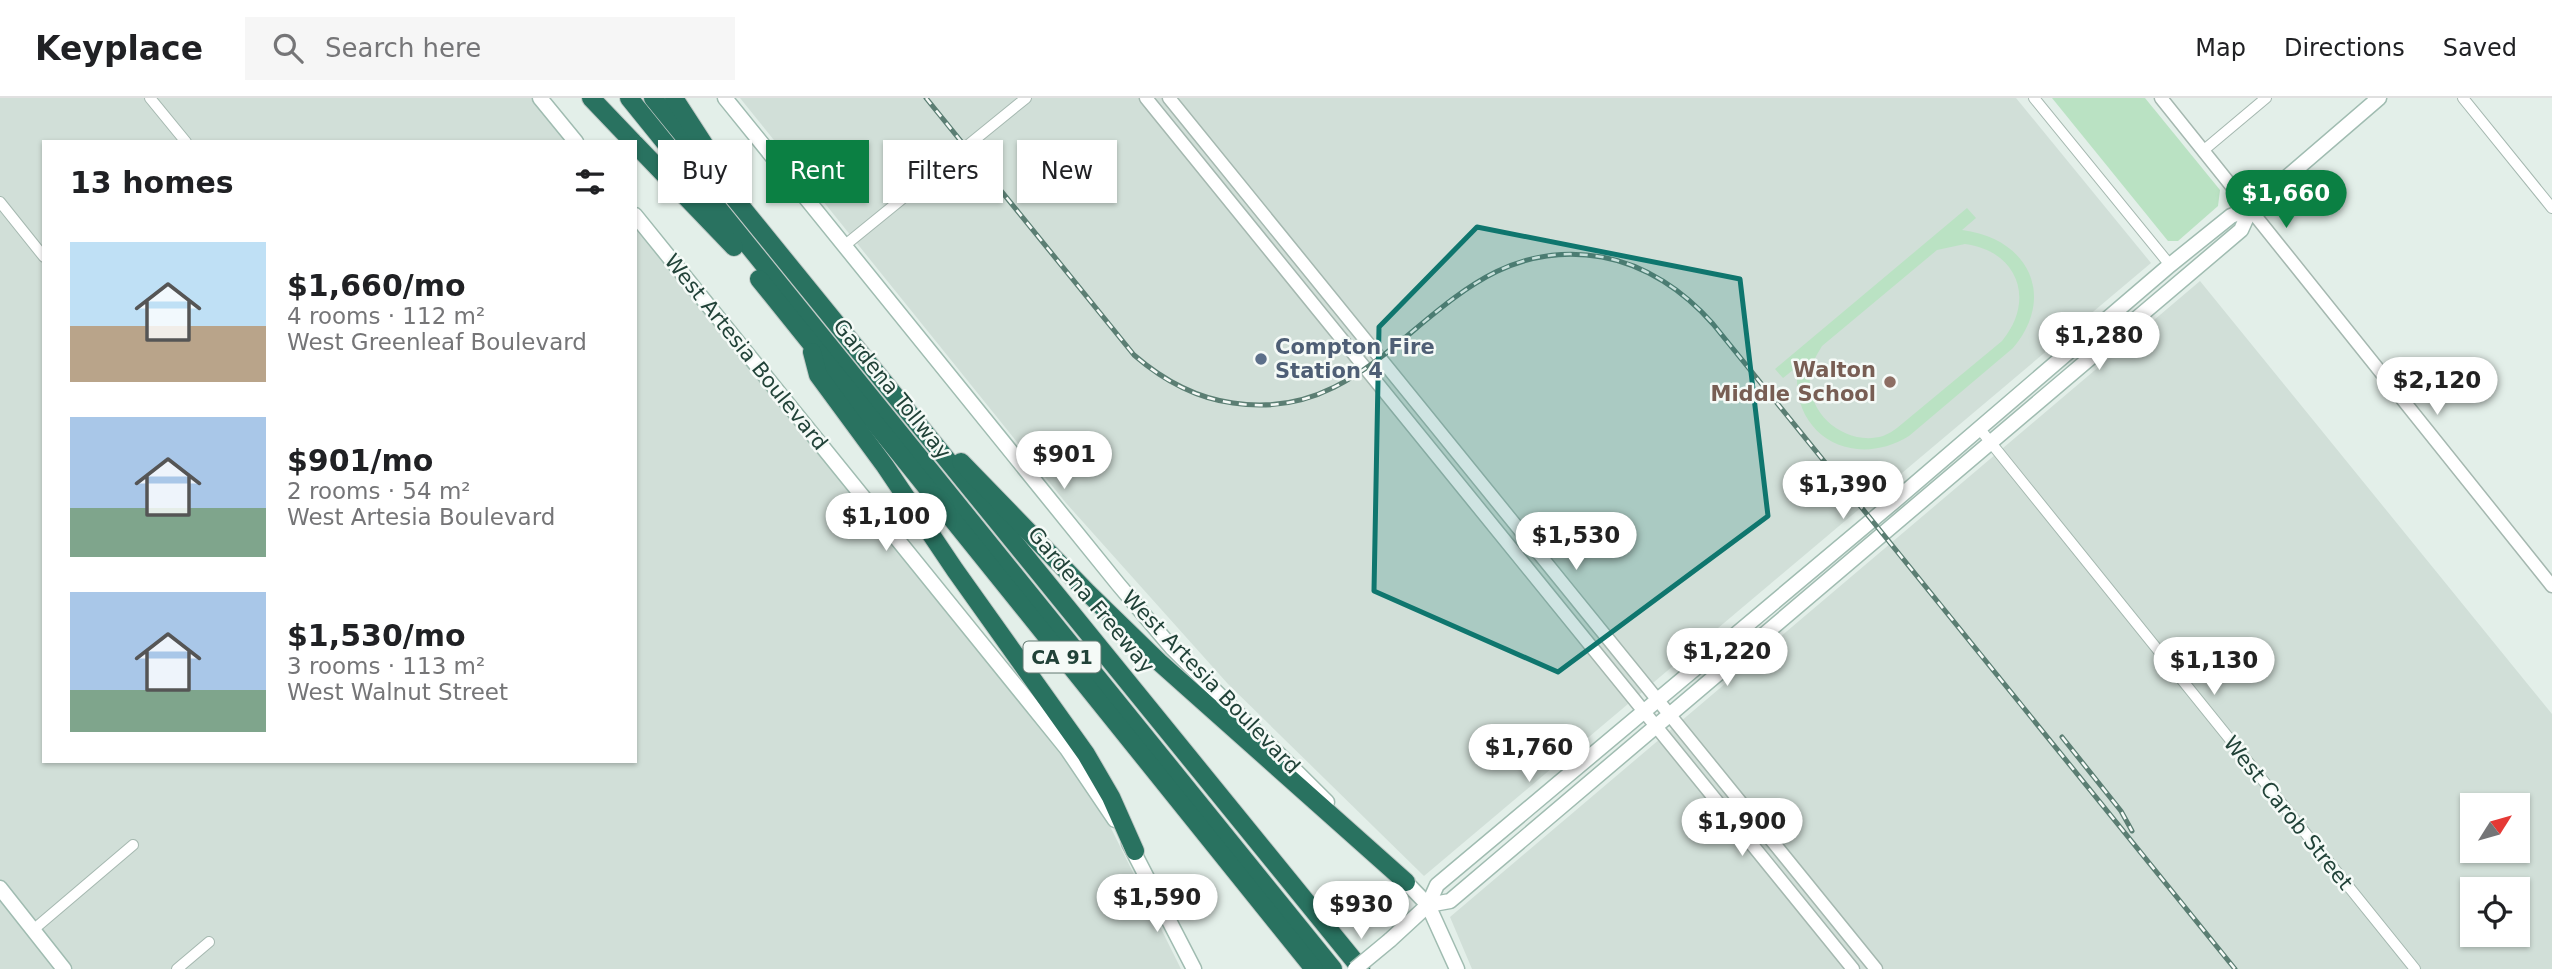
<!DOCTYPE html>
<meta charset="utf-8">
<style>
body{margin:0;font-family:"DejaVu Sans",sans-serif;background:#f6f6f6;color:#202124;height:100vh;display:flex;flex-direction:column;font-size:26px;white-space:nowrap}
*{box-sizing:border-box;margin:0}
p{font-size:23px;color:#757577}
.icon{flex:none;width:38px;height:38px;fill:none;stroke:currentColor;stroke-width:2;stroke-linecap:round;stroke-linejoin:round}
.map{position:relative;flex:1;overflow:hidden}
.panel{position:absolute;left:42px;top:42px;width:595px;height:623px;display:flex;flex-direction:column;background:#fff;border-radius:0px;box-shadow:0 2px 5px #0004}
.panel>*{flex:none}
.top-card{position:absolute;left:658px;top:42px;width:665px;height:63px;display:flex;gap:14px}
.needle{width:46px;rotate:53deg}
.buttons{position:absolute;left:2460px;top:695px;display:grid;gap:14px}
.buttons a{display:grid;place-items:center;width:70px;height:70px;border-radius:0px;background:#fff;box-shadow:0 2px 5px #0004;font-size:35px}
.price{position:absolute;translate:-50% -60px;padding:0 16px;border-radius:24px;background:#fff;color:#222;font-size:23px;line-height:46px;filter:drop-shadow(0 2px 4px #0008)}
.price::after{content:'';position:absolute;left:50%;top:42px;width:21px;height:16px;margin-left:-10px;background:inherit;clip-path:polygon(0 0,100% 0,50% 100%)}
.price.on{background:#0b8043;color:#fff}
ul{padding:0;list-style:none}
li{display:flex;align-items:center;gap:21px;height:175px;padding:0 28px}
li span{display:grid;place-items:center;flex:none;width:196px;height:140px;border-radius:0px;color:#555}
li>.icon{margin-inline-start:auto}
span .icon{width:84px;height:84px;fill:#fffc;stroke-width:1}
li b{font-size:30px}
h2{display:flex;justify-content:space-between;align-items:center;height:84px;padding:0 28px;font-size:30px}
.chip{padding:0 24px;border-radius:0px;background:#fff;box-shadow:0 2px 5px #0004;font-size:24px;line-height:63px}
.chip.on{background:#0b8043;color:#fff}
header{display:flex;align-items:center;gap:42px;box-sizing:border-box;height:98px;padding:0 35px;background:#fff;border-bottom:2px solid #e0e0e0}
header strong{font-size:33px}
nav{display:flex;gap:38px;margin-inline-start:auto;font-size:24px}
.search{width:490px;height:63px;background:#f6f6f6;display:flex;align-items:center;gap:18px;box-sizing:border-box;padding:0 24px;border-radius:0px;color:#757577;font-size:26px}
.map>svg:first-child{display:block}
.built{fill:#d1dfd8;fill-rule:evenodd}
.green{fill:#bae2c3;fill-rule:evenodd}
.lines{fill:none;stroke-linecap:round;stroke-linejoin:round}
.minor-casing{stroke:#a5b8b0;stroke-width:12}
.tertiary-casing{stroke:#a5b8b0;stroke-width:15}
.secondary-casing{stroke:#a0bcb1;stroke-width:17}
.motorway-casing{stroke:#c1cac7;stroke-width:20}
.minor{stroke:#fff;stroke-width:10}
.tertiary{stroke:#fff;stroke-width:12}
.secondary{stroke:#fff;stroke-width:14}
.motorway{stroke:#297260;stroke-width:18}
.rail-casing{stroke:#5b7e73;stroke-width:5}
.rail{stroke:#f5faf7;stroke-width:2.5;stroke-dasharray:8;stroke-linecap:butt}
.secondary-bridge-casing{stroke:#a0bcb1;stroke-width:17;stroke-linecap:butt}
.secondary-bridge{stroke:#fff;stroke-width:14}
.marked{fill:#0f766e;fill-opacity:0.2;stroke:#0f766e;stroke-width:5;stroke-linejoin:round}
.service-dot{fill:#5c6f8a;stroke:#f5faf7;stroke-width:2.5}
.education-dot{fill:#8d6e63;stroke:#f5faf7;stroke-width:2.5}
.labels{text-anchor:middle;dominant-baseline:central;stroke-width:5;stroke-linejoin:round;paint-order:stroke}
.shield{fill:#f5faf7;stroke:#617971;stroke-width:2}
.shield-label{font-size:19px;font-weight:bold;fill:#214238}
.service-label{font-size:21px;font-weight:bold;fill:#4e5e75;stroke:#f5faf7;text-anchor:start}
.street-label{font-size:21px;fill:#214238;stroke:#f5faf7}
.education-label{font-size:21px;font-weight:bold;fill:#785e54;stroke:#f5faf7;text-anchor:end}
</style>
<header>
<strong>Keyplace</strong>
<div class="search"><svg class="icon" aria-label="search" viewBox="0 0 24 24"><circle cx="10" cy="10" r="6"/><path d="M15 15l6 6"/></svg>Search here</div>
<nav><a>Map</a><a>Directions</a><a>Saved</a></nav>
</header>
<div class="map">
<svg width="2552" height="871" viewBox="0 0 2552 871">
<rect width="100%" height="100%" fill="#e3efe9"/>
<g class="built">
<path d="M0,0H532L567,44H44V663H635V128L1096,700L1181,871H0Z"/>
<path d="M740,0H2016L2151,165L1424,778L1228,586L1066,405Z"/>
<path d="M2200,183L2552,616V871H1472L1450,819ZM2473,707H2518V752H2473ZM2473,791H2518V836H2473Z"/>
</g>
<g class="green">
<path d="M2052,0H2145L2220,92L2218,108L2178,143H2168Z"/>
<path d="M1967,110L1976,120L1962,132C2028,140 2057,198 2013,250L1909,338C1852,373 1788,336 1798,268L1783,280L1775,271ZM1965,146C2018,153 2036,202 2002,243L1897,330C1893,333 1888,336 1883,338C1846,349 1806,316 1810,278C1811,266 1816,258 1822,248L1937,152Z"/>
</g>
<g class="lines">
<defs>
<g id="minor">
<path d="M150,0L186,44"/>
<path d="M2034,0L2170,167"/>
<path d="M2463,0L2552,110"/>
<path d="M2204,52L2266,0"/>
<path d="M0,104L44,159"/>
<path d="M844,148L1026,0"/>
<path d="M1979,330L2415,871"/>
<path d="M33,832L133,747"/>
<path d="M177,871L209,844"/>
</g>
<g id="tertiary">
<path d="M1146,0L1853,871"/>
<path d="M1169,0L1876,871"/>
<path d="M2161,0L2552,488"/>
</g>
<g id="secondary">
<path d="M540,0L576,44"/>
<path d="M725,0L1118,486L1172,550L1327,704"/>
<path d="M635,117L1067,651L1115,722"/>
<path d="M1129,745L1194,871"/>
<path d="M1400,778L1428,807L1457,871"/>
<path d="M0,790L64,871"/>
<path d="M1428,807L1450,803L2241,132L2251,110"/>
<path d="M1390,842L1428,807L1437,787L1890,407L2170,167L2231,118L2251,110L2379,0"/>
</g>
<g id="motorway">
<path d="M591,0L633,44"/>
<path d="M629,0L1333,871"/>
<path d="M653,0L1361,871"/>
<path d="M674,0L707,51"/>
<path d="M635,46L734,149"/>
<path d="M759,181L1314,871"/>
<path d="M812,254L818,277L885,368L955,472L1086,656L1111,699L1135,753"/>
<path d="M961,364L1088,495L1159,564L1406,784"/>
</g>
</defs>
<use href="#minor" class="minor-casing"/>
<use href="#tertiary" class="tertiary-casing"/>
<use href="#secondary" class="secondary-casing"/>
<use href="#motorway" class="motorway-casing"/>
<use href="#minor" class="minor"/>
<use href="#tertiary" class="tertiary"/>
<use href="#secondary" class="secondary"/>
<use href="#motorway" class="motorway"/>
<defs>
<g id="rail">
<path d="M926,0L1134,257C1163,282 1195,300 1233,305C1393,330 1438,130 1602,159C1646,167 1684,193 1713,226L2235,871"/>
<path d="M2062,639L2121,713L2132,733"/>
</g>
</defs>
<use href="#rail" class="rail-casing"/>
<use href="#rail" class="rail"/>
<defs>
<path id="secondary-bridge" d="M1355,871L1390,842"/>
</defs>
<use href="#secondary-bridge" class="secondary-bridge-casing"/>
<use href="#secondary-bridge" class="secondary-bridge"/>
</g>
<path class="marked" d="M1477,129L1740,181L1768,418L1558,574L1374,493L1379,229Z"/>
<circle class="service-dot" cx="1261" cy="261" r="7"/>
<circle class="education-dot" cx="1890" cy="284" r="7"/>
<g class="labels">
<rect class="shield" x="1023.5" y="543.5" width="77" height="31" rx="5"/>
<g class="shield-label">
<text x="1062" y="559">CA 91</text>
</g>
<g class="service-label">
<text x="1275" y="249">Compton Fire<tspan x="1275" dy="24">Station 4</tspan></text>
</g>
<g class="street-label">
<text transform="translate(746 254) rotate(51)">West Artesia Boulevard</text>
<text transform="translate(892 291) rotate(51)">Gardena Tollway</text>
<text transform="translate(1091 502) rotate(50)">Gardena Freeway</text>
<text transform="translate(1211 584) rotate(46)">West Artesia Boulevard</text>
<text transform="translate(2288 715) rotate(51)">West Carob Street</text>
</g>
<g class="education-label">
<text x="1876" y="272">Walton<tspan x="1876" dy="24">Middle School</tspan></text>
</g>
</g>
</svg>
<div class="buttons">
<a><svg class="needle" viewBox="-14 -14 28 28"><path d="M0-13l5 13h-10z" fill="#e53935"/><path d="M0 13l5-13h-10z" fill="#757577"/></svg></a>
<a><svg class="icon" aria-label="locate" viewBox="0 0 24 24"><circle cx="12" cy="12" r="6"/><path d="M12 2v4M12 18v4M2 12h4M18 12h4"/></svg></a>
</div>
<b class="price on" style="left:2286px;top:132px">$1,660</b>
<b class="price" style="left:2099px;top:274px">$1,280</b>
<b class="price" style="left:2437px;top:319px">$2,120</b>
<b class="price" style="left:1064px;top:393px">$901</b>
<b class="price" style="left:1843px;top:423px">$1,390</b>
<b class="price" style="left:886px;top:455px">$1,100</b>
<b class="price" style="left:1576px;top:474px">$1,530</b>
<b class="price" style="left:1727px;top:590px">$1,220</b>
<b class="price" style="left:2214px;top:599px">$1,130</b>
<b class="price" style="left:1529px;top:686px">$1,760</b>
<b class="price" style="left:1742px;top:760px">$1,900</b>
<b class="price" style="left:1157px;top:836px">$1,590</b>
<b class="price" style="left:1361px;top:843px">$930</b>
<div class="top-card">
<a class="chip">Buy</a>
<a class="chip on">Rent</a>
<a class="chip">Filters</a>
<a class="chip">New</a>
</div>
<section class="panel">
<h2>13 homes<svg class="icon" aria-label="filters" viewBox="0 0 24 24"><path d="M4 7h16M4 17h16"/><circle cx="9" cy="7" r="2"/><circle cx="15" cy="17" r="2"/></svg></h2>
<ul>
<li><span style="background:linear-gradient(#bfe0f5 60%,#b9a48a 0)"><svg class="icon" aria-label="home" viewBox="0 0 24 24"><path d="M3 11l9-7 9 7M6 9v11h12V9"/></svg></span><div><b>$1,660/mo</b><p>4 rooms · 112 m²</p><p>West Greenleaf Boulevard</p></div></li>
<li><span style="background:linear-gradient(#a9c7e8 65%,#7fa58c 0)"><svg class="icon" aria-label="home" viewBox="0 0 24 24"><path d="M3 11l9-7 9 7M6 9v11h12V9"/></svg></span><div><b>$901/mo</b><p>2 rooms · 54 m²</p><p>West Artesia Boulevard</p></div></li>
<li><span style="background:linear-gradient(#a9c7e8 70%,#7fa58c 0)"><svg class="icon" aria-label="home" viewBox="0 0 24 24"><path d="M3 11l9-7 9 7M6 9v11h12V9"/></svg></span><div><b>$1,530/mo</b><p>3 rooms · 113 m²</p><p>West Walnut Street</p></div></li>
</ul>
</section>
</div>
